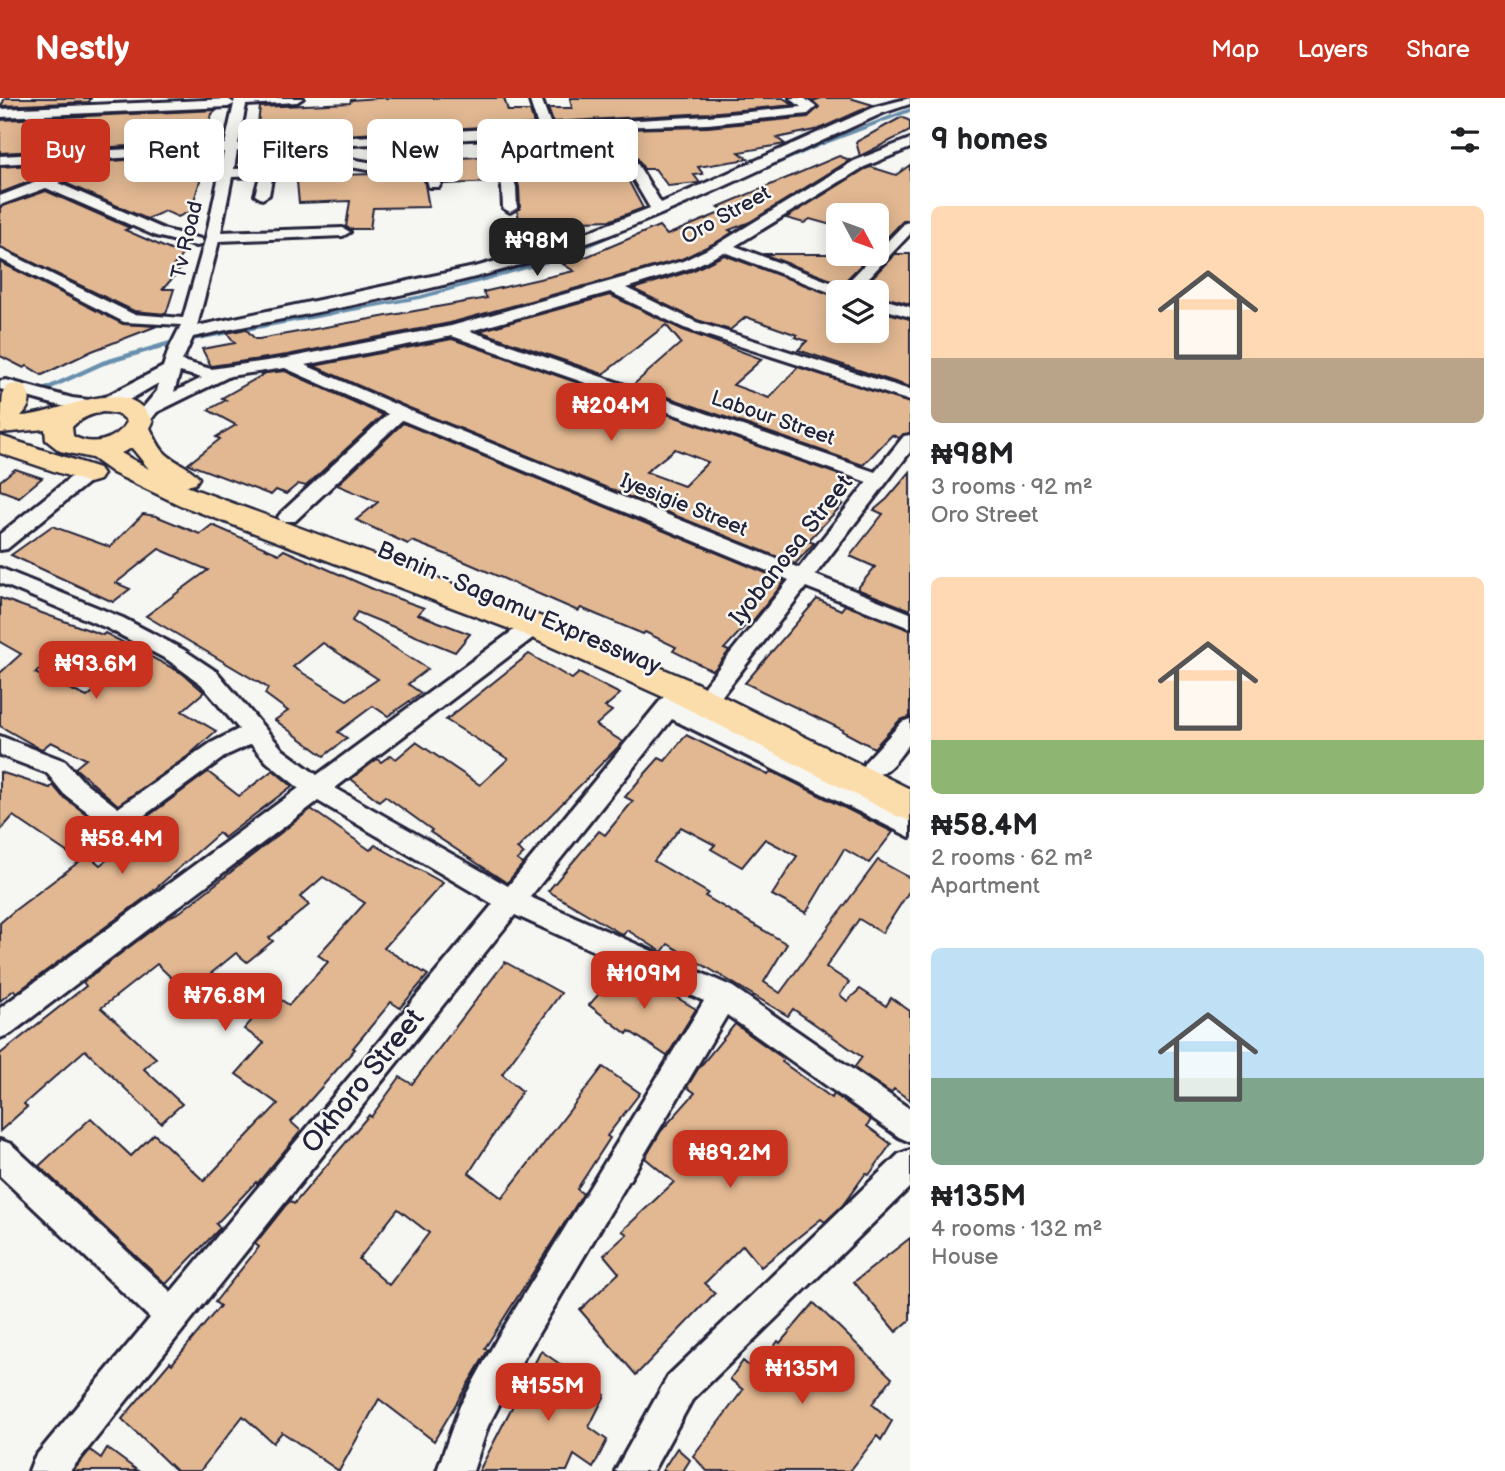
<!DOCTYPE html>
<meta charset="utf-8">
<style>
body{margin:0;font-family:"Balsamiq Sans",sans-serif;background:#f6f6f6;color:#202124;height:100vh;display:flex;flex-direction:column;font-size:26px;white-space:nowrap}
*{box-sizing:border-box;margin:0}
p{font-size:23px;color:#757577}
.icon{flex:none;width:38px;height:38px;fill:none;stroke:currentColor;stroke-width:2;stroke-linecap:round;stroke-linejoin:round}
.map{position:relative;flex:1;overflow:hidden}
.side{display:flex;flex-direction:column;background:#fff;width:595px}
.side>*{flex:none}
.guide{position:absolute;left:21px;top:21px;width:665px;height:63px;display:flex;gap:14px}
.needle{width:46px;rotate:131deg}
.tools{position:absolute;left:826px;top:105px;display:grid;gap:14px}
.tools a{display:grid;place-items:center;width:63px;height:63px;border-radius:10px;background:#fff;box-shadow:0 4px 18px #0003;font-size:35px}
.price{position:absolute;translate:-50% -60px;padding:0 16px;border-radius:14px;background:#c8321e;color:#fff;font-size:23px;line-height:46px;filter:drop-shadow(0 2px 4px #0008)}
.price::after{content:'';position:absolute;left:50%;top:42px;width:21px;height:16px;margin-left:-10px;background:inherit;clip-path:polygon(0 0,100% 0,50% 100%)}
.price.selected{background:#222;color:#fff}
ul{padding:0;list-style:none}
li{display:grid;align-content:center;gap:14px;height:371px;padding:0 21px}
li span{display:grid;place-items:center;height:217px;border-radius:10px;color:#555}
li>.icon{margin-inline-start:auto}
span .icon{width:126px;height:126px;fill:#fffc;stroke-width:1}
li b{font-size:30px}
h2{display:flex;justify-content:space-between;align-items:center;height:84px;padding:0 21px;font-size:30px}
.tag{padding:0 24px;border-radius:10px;background:#fff;box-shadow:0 4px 18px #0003;font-size:24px;line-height:63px}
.tag.selected{background:#c8321e;color:#fff}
header{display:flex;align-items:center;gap:42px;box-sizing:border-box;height:98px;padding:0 35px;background:#c8321e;color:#fff}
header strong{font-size:33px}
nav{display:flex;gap:38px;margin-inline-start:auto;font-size:24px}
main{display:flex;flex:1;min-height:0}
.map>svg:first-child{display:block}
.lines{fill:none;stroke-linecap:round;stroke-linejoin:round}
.stream-far1{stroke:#688fad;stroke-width:3.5}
.stream{stroke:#688fad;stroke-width:4.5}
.building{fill:#e2b892;stroke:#22223b;stroke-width:2;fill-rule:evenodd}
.minor-casing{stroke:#22223b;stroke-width:6}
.highway-casing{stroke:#22223b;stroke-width:5}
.minor{fill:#f6f6f2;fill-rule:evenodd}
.highway{fill:#fbddab;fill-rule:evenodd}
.labels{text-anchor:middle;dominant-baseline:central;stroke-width:5;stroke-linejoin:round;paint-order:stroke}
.far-street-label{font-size:21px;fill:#22223b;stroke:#f6f6f2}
.street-label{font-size:24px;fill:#22223b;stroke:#f6f6f2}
.near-street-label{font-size:28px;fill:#22223b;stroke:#f6f6f2}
</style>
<header>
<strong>Nestly</strong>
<nav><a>Map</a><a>Layers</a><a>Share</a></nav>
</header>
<main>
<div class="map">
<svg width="910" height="1373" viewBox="0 0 910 1373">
<rect width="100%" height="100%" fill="#f6f6f2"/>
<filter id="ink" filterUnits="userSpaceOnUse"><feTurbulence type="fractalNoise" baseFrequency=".0143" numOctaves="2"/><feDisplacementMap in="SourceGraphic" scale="14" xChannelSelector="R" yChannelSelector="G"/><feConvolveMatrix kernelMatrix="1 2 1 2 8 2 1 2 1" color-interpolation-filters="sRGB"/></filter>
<g filter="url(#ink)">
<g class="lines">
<path class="stream-far1" d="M321,217L421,199L559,160L826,44L910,12"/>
<g class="stream">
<path d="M196,240L331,215"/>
<path d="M46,291L103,265L171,245"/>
</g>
</g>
<g class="building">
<path d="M5,0H91L89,4L1,8Z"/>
<path d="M378,0H504L508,13H530L534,26L256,42L260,9L350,5L351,2Z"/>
<path d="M570,0H783L794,7L708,15L553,24L548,10H572Z"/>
<path d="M822,0H850L873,7L819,31L777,40L785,46L739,54L748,61L698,69L703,76L694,77L700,85H698L668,88L655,71H644L620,31L708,29L808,19L819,9L812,3Z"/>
<path d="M217,12L212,16L205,44L0,55V22Z"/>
<path d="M902,19L910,23V33L860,58L856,44Z"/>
<path d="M602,33L643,110L611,122L555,124L558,131L523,133L517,113L520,110L519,89L510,58L517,56V40Z"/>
<path d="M201,58L198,67H202L199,80L201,79L191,113L178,119L165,113L147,121L65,85L106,69L109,63Z"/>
<path d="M839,58L850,62L750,124L729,132L733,134L717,144L682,161L450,225L287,257L211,268L202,251L235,245L227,235L246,231L255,241H259L487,200L483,194L574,173L563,166L588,158L659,128L667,137L727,112L718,109Z"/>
<path d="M477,59L492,60L498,84L444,86L440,72L429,67L391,64Z"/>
<path d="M80,64L0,95V69Z"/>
<path d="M910,67V122L903,123L877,150V117H838V129L810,121L804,125L786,120L865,71L871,69L896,77Z"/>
<path d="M336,72V77L376,76L424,81L429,109L373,110L370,131H350L346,129L350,103L299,105L296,73L318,81L315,73Z"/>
<path d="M46,93L130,130L125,132L182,157L174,167L183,168L163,191H174L166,216L134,213L0,149V109Z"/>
<path d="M763,156H872L842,186Z"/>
<path d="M895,156H910V206L877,197V194H858Z"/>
<path d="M724,157L838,199V233H877V212L910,221V289L798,252L807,243L795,239L797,237L746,219L730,232L697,222L633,191L694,172Z"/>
<path d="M0,164L123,226L157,228L92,253L42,277L27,268L24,270L0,258Z"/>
<path d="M610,197L683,232L762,261L733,287L769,300L798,269L910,305V335L899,340L892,337L863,367L633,287L681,245L666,227L603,276L479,233Z"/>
<path d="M452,241L587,288L564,306L596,319L619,299L851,381L844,388L848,390L834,403L843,406L808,443L814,445L795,466L407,309L314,268ZM675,351L708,364L684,388L646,374Z"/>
<path d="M285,273L383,317L306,388L298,386L286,396L276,392L271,397L188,366L220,341L216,339L236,327L208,312L226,302L222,300L266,275Z"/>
<path d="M403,325L785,483L748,529L746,527L724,551L729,553L713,573L673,553L676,549L645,534L643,536L581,510L578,513L463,463L412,443L408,446L356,422L378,404L337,387Z"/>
<path d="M15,371L42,380L19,399L0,392V383Z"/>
<path d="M910,374V512L857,491L875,469L850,458L883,416L874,412L887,401Z"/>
<path d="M143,416L156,418L200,436L212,427L279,456L284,452L382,495L424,510L418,516L470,536L455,554L357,514L352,523L428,571L408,586L421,595L388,618L373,608L338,634L347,640L324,658L275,622L288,613L265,596L268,590L146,518L208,472L159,451L116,485L130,491L113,504L11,457L52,428L110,449ZM323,545L378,581L347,602L293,569Z"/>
<path d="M0,500L103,537L105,535L182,575L204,594L182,613L216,633L188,658L118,707L75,670L86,661L51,644L42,651L37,649L0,628V575L21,556L0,544ZM78,546L120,571L87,599L35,575Z"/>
<path d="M817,501L841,512L845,507L910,532V619L900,622L874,650L842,633L843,632L745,585Z"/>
<path d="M529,556L572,581L579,575L620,596L605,609L612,613L596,627L623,644L517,751L524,756L517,762L523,766L507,785L430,734L432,732L385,698L379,703L351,681L377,661L381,664L391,657L396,661L416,644L480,687L508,661L446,622Z"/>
<path d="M686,637L768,677L771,673L893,734L869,765L844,751L806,815L772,797L797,758L765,741L742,769L711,751L715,747L681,729L654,763L708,795L705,798L787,846L764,884L780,895L878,762L910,780V792L882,835L859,821L826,869L849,884L840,897L847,903L860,891L886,908L891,900L910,913V1002L894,991L891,995L854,970L862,959L793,911L788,918L668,846L662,854L627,832L623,837L548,793L599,733L605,737L633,703L625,699L643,678L659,660L665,663Z"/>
<path d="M273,672L292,688L224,740L219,735L146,799L16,895L14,892L0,903V825L15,812L88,757L100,767L128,746L115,735L129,732L208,674L239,698Z"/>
<path d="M0,674L50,690L53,687L62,698L101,727L68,755L13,718L0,733Z"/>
<path d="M311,711L370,752L375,747L443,785L384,850L428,877L400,910L391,904L353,950L355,951L291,1024L301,1033L257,1086L256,1084L216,1126L220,1130L166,1186L39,1068L91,1020L131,1058L154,1036L204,1083L278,1006L236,976L264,945L244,931L274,897L289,907L328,864L318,857L365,805L323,779L300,799L309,807L269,840L273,843L247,864L236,855L187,895L157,866L101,910L156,960L144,971L182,1006L161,1025L85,952L24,1006L27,1009L0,1033V956L86,888L83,884L169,819L180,814Z"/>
<path d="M505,864L561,895L502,976L522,993L469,1075L502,1100L603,969L640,995L607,1038L610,1040L577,1091L583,1096L485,1250L488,1252L434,1343L379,1301L339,1373L282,1334L273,1345L243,1318L200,1373H176L122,1321L170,1264L172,1266L220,1208L215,1204L259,1149L255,1146L286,1107L290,1103L294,1106L369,1017L371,1019L400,979L412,986ZM398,1111L429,1135L389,1187L359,1161Z"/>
<path d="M623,869L661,896L664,892L696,911L667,958L629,933L627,936L589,907Z"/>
<path d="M735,926L784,961L782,964L832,1000L834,996L871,1022L867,1028L891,1046L869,1077L866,1075L842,1108L825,1124L821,1121L761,1169L743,1147L705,1185L715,1195L636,1277L580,1212L619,1175L604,1157L627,1136L622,1133L674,1084L645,1060L661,1033L695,995L687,989L698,971Z"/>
<path d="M910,1140V1222L896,1234L854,1184Z"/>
<path d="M814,1205L892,1280L872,1306L892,1323L881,1342L877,1338L850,1373H707L693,1358L743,1292L730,1281L743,1263L756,1274L778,1243L780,1245Z"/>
<path d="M541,1253L605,1297L589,1329L607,1342L593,1370L574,1357L567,1373H479Z"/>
<path d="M107,1350L138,1373H73L90,1352L101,1360Z"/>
<path d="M677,1350L690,1362L683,1373H662Z"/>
</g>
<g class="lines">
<defs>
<g id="minor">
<path d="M235,0H303L297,4L246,7L238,46L538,28L529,0H541L551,27L708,18L801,9L790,0H804L816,9L808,16L708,26L615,29L661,105L875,9L910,0V6L883,15C782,60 682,112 576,149C452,192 321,212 193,239L182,263L211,271L287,260L451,228L683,163L718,146L854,63L910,41V50L864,69L735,148L843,189L905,125L910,124V136L855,194H838L837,197L724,154L693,169L626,190L696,224L910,292V303L684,230L610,194L470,233L875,374L904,338L910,337V354L815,477L910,515V530L806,489L721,599L713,601L705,599L702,593L705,587L789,482L402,322L295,423H281L278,419L281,415L388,316L285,270L230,278L157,314L146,328L140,329L131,324L157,293L159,285C143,293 123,308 105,311C71,315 34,300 0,291V283L6,282L72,300L97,303L163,269L169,251L181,227L124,224L0,161V151L133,216L183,220L206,139L224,54L102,61L107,64L105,67L58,85L166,132L201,141L203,144L201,147L196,148L156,138L46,90L0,107V98L96,61L0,66V58L225,46L234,6L228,9L0,19V11L228,1L234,5ZM603,30L650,110L565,143L479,168L197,228L219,143L343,138L350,134L343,130L221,134L232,79L260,78L255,97L262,101L269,97L272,81L282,63L296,60L392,76L426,78L429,89H439L441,86L439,74L429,70L392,68L296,52L271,57L266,69L234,71L237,53L489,40L502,89L503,110L510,114L517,110L516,89L501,39ZM452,238L867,384L799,470L406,311L305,267ZM180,274L202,280L174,294Z"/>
<path d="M877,199L910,209V219L877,209Z"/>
<path d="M88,369L95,371L97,375L95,379L7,451L0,452V436L81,371Z"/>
<path d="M0,470L123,520L184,552L217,574L283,652L317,677L526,523L534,521L542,523L545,528L542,533L335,690L508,788L660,603C670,593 674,582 690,587L693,593L684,607L910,718V739L672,621L530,799L733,889L910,1011V1044L899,1039L727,917L522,1263L488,1328L473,1373H437L460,1308L498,1239L704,903L515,817L70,1373H29L34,1360L150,1220L0,1078V1042L11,1046L171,1194L493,806L318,703L10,936L0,940V910L299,690L267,664L251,646L227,657L127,730L118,733L109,730L64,696L47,675L0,657V638L65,663L82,682L118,710L211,645L239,631L201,586L168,562L107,530L0,485Z"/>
<path d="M910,621V645C898,659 886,683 865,676L862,670L865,664L902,624Z"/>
<path d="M910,1052V1089L692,1302L653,1373H615L668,1278L899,1056Z"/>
</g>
<g id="highway">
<path d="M16,286L25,288C33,300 30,309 21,318C62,317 126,271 153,324L150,330C155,339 158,349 166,356C176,365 191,369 199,380L195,386L186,388L545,520L694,584L910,691V723L897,718L670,602L523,536L180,407L113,375L92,360L60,353L46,342L45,331L0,335L3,294L7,288ZM103,314C112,315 122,315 127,324C116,343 92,349 73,338L72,329C81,320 90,316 103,314ZM132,350L149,371L121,355Z"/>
<path d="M0,338L99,370L103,376L99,382L89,385L0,355Z"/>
</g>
</defs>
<use href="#minor" class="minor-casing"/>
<use href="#highway" class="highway-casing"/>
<use href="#minor" class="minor"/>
<use href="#highway" class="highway"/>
</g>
</g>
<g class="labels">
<g class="far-street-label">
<text transform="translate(726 117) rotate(-29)">Oro Street</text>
<text transform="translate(187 142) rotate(-77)">Tv Road</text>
<text transform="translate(773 320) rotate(19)">Labour Street</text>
<text transform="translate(684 407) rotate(22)">Iyesigie Street</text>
</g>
<g class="street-label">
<text transform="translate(791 452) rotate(-52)">Iyobanosa Street</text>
<text transform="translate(519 510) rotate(23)">Benin - Sagamu Expressway</text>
</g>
<g class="near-street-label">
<text transform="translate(363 983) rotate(-51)">Okhoro Street</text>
</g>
</g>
</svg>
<div class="tools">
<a><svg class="needle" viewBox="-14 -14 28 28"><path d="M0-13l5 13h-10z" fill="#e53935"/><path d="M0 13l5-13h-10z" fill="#757577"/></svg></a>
<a><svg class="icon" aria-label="layers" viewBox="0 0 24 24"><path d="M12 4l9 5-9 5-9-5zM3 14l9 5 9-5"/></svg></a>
</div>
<b class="price selected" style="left:537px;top:180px">₦98M</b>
<b class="price" style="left:611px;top:345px">₦204M</b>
<b class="price" style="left:96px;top:603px">₦93.6M</b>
<b class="price" style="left:122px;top:778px">₦58.4M</b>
<b class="price" style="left:644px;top:913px">₦109M</b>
<b class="price" style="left:225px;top:935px">₦76.8M</b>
<b class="price" style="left:730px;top:1092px">₦89.2M</b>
<b class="price" style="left:802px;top:1308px">₦135M</b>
<b class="price" style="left:548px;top:1325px">₦155M</b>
<div class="guide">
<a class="tag selected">Buy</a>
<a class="tag">Rent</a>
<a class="tag">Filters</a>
<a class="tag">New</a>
<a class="tag">Apartment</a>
</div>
</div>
<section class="side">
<h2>9 homes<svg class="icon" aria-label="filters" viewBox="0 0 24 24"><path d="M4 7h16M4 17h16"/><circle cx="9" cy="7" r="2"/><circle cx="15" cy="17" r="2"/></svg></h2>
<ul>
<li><span style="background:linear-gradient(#ffd9b3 70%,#b9a48a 0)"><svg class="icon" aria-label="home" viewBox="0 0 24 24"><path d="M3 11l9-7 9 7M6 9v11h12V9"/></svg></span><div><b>₦98M</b><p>3 rooms · 92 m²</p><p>Oro Street</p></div></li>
<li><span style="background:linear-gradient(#ffd9b3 75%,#8fb573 0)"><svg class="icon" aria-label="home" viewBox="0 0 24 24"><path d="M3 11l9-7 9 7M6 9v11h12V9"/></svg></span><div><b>₦58.4M</b><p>2 rooms · 62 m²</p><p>Apartment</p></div></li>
<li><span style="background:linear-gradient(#bfe0f5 60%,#7fa58c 0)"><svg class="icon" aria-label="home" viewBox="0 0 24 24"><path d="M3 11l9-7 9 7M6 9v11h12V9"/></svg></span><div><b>₦135M</b><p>4 rooms · 132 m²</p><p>House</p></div></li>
</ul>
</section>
</main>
